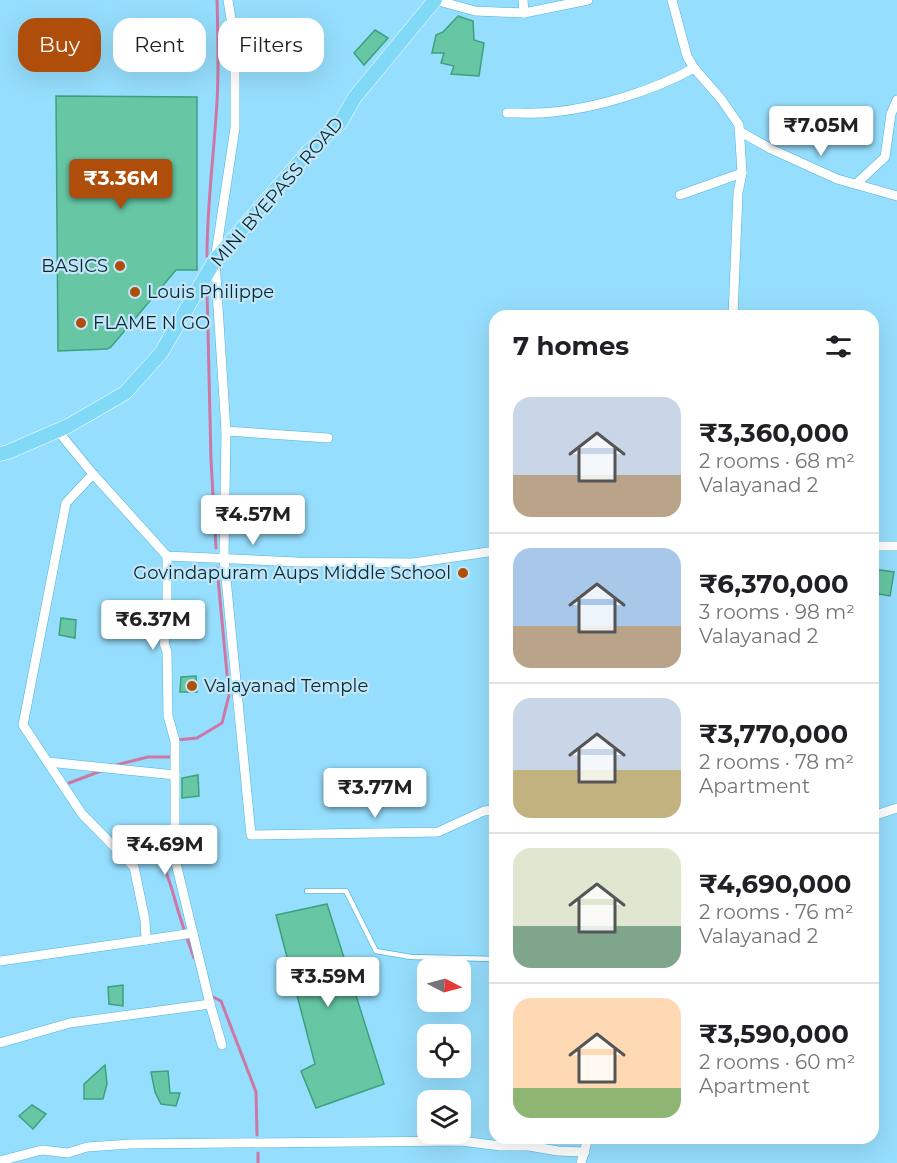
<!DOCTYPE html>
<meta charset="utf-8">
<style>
body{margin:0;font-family:Montserrat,sans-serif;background:#f6f6f6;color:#202124;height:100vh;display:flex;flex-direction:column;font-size:22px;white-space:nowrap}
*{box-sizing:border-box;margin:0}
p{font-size:20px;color:#757577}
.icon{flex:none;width:33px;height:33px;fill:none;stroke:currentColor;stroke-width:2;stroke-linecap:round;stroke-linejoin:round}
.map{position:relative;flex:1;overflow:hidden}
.side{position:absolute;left:489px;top:310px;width:390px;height:834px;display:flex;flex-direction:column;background:#fff;border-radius:18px;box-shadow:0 6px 24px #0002}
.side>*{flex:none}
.hud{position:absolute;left:18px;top:18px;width:381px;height:54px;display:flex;gap:12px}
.needle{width:39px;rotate:96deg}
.buttons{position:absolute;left:417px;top:958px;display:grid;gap:12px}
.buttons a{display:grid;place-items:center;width:54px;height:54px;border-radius:12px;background:#fff;box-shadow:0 6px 24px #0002;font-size:30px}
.price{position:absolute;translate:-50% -51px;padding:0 14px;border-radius:6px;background:#fff;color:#222;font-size:20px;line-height:39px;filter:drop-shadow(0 2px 3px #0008)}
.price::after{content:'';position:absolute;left:50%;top:36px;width:18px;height:14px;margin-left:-9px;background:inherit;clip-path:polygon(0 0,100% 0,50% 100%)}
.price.active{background:#af4e0b;color:#fff}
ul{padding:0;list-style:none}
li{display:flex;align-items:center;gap:18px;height:150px;padding:0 24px}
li+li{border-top:2px solid #e0e0e0}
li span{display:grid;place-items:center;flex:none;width:168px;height:120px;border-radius:18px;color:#555}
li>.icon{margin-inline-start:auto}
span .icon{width:72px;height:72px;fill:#fffc;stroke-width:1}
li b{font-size:26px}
h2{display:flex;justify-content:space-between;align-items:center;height:72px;padding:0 24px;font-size:26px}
.chip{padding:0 21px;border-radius:18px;background:#fff;box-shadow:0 6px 24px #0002;font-size:21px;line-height:54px}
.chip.active{background:#af4e0b;color:#fff}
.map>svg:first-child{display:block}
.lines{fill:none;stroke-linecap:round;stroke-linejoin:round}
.stream{stroke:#cd77a5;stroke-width:3}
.building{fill:#67c7a4;stroke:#3da07e;stroke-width:1.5}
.lane-casing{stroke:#53b2d9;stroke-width:6}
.street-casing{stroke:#53b2d9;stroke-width:10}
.primary-casing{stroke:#fff;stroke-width:15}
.lane{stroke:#fff;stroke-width:4.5}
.street{stroke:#fff;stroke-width:9}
.primary{stroke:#7fd9f7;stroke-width:14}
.poi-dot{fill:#af4e0b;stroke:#c3e5f5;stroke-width:2}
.labels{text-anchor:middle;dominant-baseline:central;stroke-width:4.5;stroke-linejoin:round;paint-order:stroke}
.street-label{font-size:18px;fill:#002a39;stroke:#c3e5f5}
.poi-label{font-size:18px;fill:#002a39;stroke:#c3e5f5;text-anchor:start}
</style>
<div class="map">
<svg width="897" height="1163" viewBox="0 0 897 1163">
<rect width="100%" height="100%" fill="#96defd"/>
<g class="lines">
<g class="stream">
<path d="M207,256C207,204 214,154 217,102C219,68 218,34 217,0"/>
<path d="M207,289L211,460L216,548"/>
<path d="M177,740L197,738L222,723L229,695L217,568"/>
<path d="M116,765L148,757H174"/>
<path d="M69,783L101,771"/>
<path d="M122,852L150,847C167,867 170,883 177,907C182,924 188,941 194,958"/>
<path d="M211,996L221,1001L256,1092L257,1135"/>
<path d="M258,1153V1163"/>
</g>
</g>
<g class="building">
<path d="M458,16L473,21L474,40L484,43L479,76L451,74L454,66L441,63L444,53H432L436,35L443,32Z"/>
<path d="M375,30L388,38L364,65L354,53Z"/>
<path d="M56,96L197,97V270H176L111,347L107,349L58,351Z"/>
<path d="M873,569L894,572L890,596L873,593Z"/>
<path d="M61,618L76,620L75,638L59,635Z"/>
<path d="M196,676L197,692H180L181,677Z"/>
<path d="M198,775L199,796L182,798V778Z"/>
<path d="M327,904L384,1084L316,1108L301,1071L315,1064L276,915Z"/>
<path d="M123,985V1006L109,1004L108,987Z"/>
<path d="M105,1065L107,1084L103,1099H84V1084Z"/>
<path d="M168,1071L170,1093H180L176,1106L161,1104L155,1092L151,1072Z"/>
<path d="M32,1105L46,1114L33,1129L19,1116Z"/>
</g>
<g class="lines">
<defs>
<path id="lane" d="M307,891H346L376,951L411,957L495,959"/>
<g id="street">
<path d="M228,0L235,44V128L215,260L226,431L224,558L251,835L438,832L484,811L495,810"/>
<path d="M435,0L475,11L524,13"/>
<path d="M523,0L524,13L588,0"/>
<path d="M672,0L687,56L694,68L721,99L739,125L742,173L738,193L733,316"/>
<path d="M507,113C522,113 538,114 553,112C597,108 655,90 694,68"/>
<path d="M739,131L771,149L837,179L897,196"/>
<path d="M856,184L885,157L891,114L897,100"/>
<path d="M680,195L742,173"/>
<path d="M57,430L93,474L167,556L297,562L413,563L495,551"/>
<path d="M226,431L328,438"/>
<path d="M873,546H897"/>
<path d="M167,556V627L164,643L167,652L168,716L175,741V859L210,1004L222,1045"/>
<path d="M48,762L175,775"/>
<path d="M873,816L897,808"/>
<path d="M146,940L193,933"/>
<path d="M0,961L146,940L145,920L134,867L82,814L23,725L66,503L93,474"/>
<path d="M0,1043L70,1023L210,1004"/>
<path d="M0,1161L42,1150L68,1153L87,1147L131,1144L461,1141L501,1146H529L558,1151L585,1152"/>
<path d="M581,1163L588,1138"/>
</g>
<path id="primary" d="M0,454L8,452L68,426L125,393L161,353L215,260L309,151L340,123L355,97L435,0"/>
</defs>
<use href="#lane" class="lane-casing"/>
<use href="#street" class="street-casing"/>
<use href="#primary" class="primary-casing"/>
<use href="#lane" class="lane"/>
<use href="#street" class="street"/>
<use href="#primary" class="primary"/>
</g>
<g class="poi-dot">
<circle cx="120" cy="266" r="6"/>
<circle cx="135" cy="292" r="6"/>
<circle cx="81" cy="323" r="6"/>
<circle cx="463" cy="573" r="6"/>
<circle cx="192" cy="686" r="6"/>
</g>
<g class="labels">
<g class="street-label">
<text transform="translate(277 192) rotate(-49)">MINI BYEPASS ROAD</text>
</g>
<g class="poi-label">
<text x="108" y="266" text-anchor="end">BASICS</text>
<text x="147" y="292">Louis Philippe</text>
<text x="93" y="323">FLAME N GO</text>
<text x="451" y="573" text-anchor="end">Govindapuram Aups Middle School</text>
<text x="204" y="686">Valayanad Temple</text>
</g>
</g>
</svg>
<div class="buttons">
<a><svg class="needle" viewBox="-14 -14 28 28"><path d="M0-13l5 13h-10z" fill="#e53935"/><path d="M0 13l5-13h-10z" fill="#757577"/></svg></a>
<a><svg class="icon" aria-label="locate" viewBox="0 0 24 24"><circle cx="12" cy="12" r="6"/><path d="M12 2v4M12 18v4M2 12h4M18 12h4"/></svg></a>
<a><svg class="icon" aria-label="layers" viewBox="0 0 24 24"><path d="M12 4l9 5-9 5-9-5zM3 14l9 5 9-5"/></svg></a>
</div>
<b class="price" style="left:821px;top:157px">₹7.05M</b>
<b class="price active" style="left:121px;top:210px">₹3.36M</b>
<b class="price" style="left:253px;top:546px">₹4.57M</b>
<b class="price" style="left:153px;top:651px">₹6.37M</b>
<b class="price" style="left:375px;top:819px">₹3.77M</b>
<b class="price" style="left:165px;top:876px">₹4.69M</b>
<b class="price" style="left:328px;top:1008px">₹3.59M</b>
<div class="hud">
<a class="chip active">Buy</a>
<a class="chip">Rent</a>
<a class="chip">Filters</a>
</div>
<section class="side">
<h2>7 homes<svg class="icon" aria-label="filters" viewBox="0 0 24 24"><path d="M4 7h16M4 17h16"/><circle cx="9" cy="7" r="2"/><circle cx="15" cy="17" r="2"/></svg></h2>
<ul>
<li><span style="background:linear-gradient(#c9d6e8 65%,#b9a48a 0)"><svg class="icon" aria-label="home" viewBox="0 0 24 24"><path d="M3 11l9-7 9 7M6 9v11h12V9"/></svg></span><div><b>₹3,360,000</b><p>2 rooms · 68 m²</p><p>Valayanad 2</p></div></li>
<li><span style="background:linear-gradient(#a9c7e8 65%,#b9a48a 0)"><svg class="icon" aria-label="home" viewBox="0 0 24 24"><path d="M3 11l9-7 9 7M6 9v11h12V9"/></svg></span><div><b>₹6,370,000</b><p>3 rooms · 98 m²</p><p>Valayanad 2</p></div></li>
<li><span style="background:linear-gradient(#c9d6e8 60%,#c2b280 0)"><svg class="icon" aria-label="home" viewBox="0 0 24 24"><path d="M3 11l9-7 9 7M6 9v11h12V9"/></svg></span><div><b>₹3,770,000</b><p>2 rooms · 78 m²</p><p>Apartment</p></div></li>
<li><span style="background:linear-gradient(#dfe7d0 65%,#7fa58c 0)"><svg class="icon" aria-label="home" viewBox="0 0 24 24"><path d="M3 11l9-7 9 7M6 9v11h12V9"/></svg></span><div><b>₹4,690,000</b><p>2 rooms · 76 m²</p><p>Valayanad 2</p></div></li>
<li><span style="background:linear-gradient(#ffd9b3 75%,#8fb573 0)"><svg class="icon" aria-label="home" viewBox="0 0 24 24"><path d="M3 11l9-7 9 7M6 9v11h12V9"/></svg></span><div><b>₹3,590,000</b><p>2 rooms · 60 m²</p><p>Apartment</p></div></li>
</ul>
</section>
</div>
